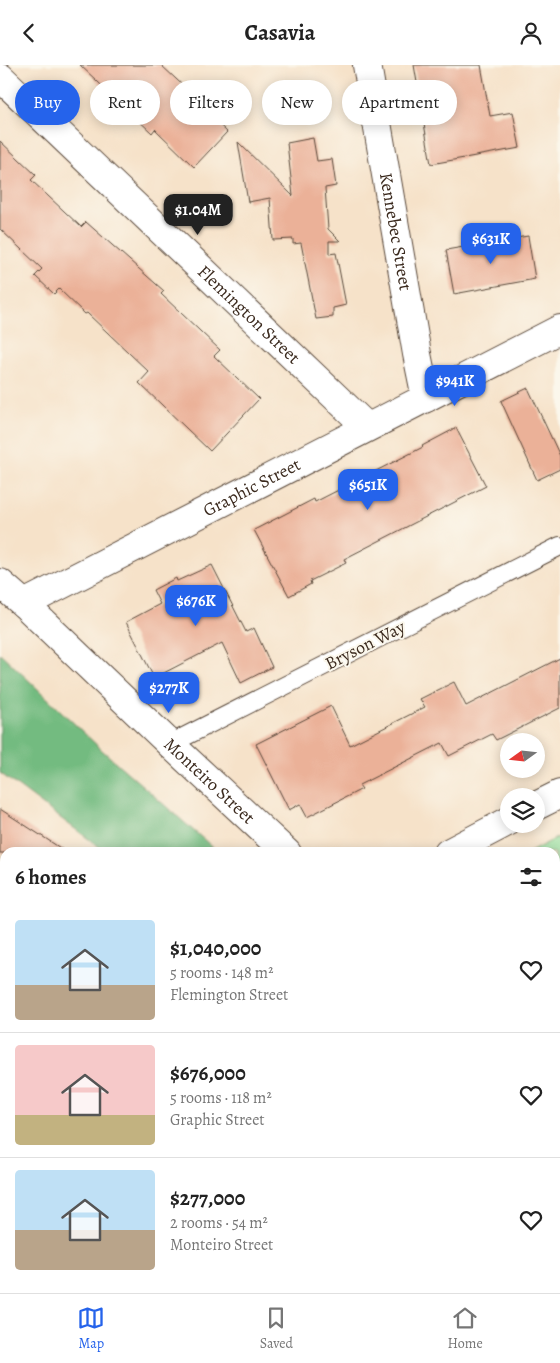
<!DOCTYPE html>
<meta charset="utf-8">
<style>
body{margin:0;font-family:Alegreya,serif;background:#f2f2f2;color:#222;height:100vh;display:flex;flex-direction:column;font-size:19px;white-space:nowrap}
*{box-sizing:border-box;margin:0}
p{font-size:16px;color:#767676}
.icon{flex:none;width:28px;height:28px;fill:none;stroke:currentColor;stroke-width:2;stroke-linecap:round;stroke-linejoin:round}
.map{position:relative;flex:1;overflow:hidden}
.sheet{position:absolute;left:0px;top:782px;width:560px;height:446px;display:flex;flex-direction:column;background:#fff;border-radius:15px 15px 0 0;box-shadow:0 2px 12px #0003}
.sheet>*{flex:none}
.guide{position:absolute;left:15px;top:15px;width:530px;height:45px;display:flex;gap:10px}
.needle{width:32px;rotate:255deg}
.controls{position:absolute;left:500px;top:668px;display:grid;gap:10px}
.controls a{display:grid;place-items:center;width:45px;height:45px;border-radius:50%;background:#fff;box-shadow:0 2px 12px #0003;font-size:25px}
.price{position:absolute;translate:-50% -42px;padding:0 11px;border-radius:10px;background:#2563eb;color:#fff;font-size:16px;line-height:32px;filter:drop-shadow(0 1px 2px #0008)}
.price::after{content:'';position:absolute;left:50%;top:30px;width:15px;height:11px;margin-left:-8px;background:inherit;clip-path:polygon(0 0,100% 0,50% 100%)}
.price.current{background:#222;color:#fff}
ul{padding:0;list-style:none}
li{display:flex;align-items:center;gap:15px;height:125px;padding:0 15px}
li+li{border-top:1px solid #e0e0e0}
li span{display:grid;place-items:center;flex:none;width:140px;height:100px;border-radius:5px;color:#555}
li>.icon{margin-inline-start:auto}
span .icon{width:60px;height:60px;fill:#fffc;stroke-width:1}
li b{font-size:21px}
h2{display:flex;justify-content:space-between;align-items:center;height:60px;padding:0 15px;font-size:21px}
.tag{padding:0 18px;border-radius:22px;background:#fff;box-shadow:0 2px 12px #0003;font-size:18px;line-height:45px}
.tag.current{background:#2563eb;color:#fff}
header{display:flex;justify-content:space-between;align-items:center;height:65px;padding:0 15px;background:#fff;font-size:22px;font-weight:700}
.tabs{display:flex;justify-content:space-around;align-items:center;height:70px;border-top:1px solid #e0e0e0;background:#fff;font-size:14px;color:#767676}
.tabs a{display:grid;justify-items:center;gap:2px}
.tabs .current{color:#2563eb}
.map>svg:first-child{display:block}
.green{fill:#8fdb98;stroke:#65825b}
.forest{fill:#73bb80;stroke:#57724f}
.building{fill:#ebb198}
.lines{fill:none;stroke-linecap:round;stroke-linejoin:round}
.lane-casing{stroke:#574638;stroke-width:20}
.street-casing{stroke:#574638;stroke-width:30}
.secondary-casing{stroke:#574638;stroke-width:30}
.path{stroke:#574638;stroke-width:3;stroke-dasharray:1 4;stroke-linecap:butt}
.lane{stroke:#fff;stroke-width:18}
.street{stroke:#fff;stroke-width:28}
.secondary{stroke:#fff;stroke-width:28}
.labels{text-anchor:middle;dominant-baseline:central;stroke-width:4;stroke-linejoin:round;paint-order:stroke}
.street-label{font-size:18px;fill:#3b2a1e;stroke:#fbf7ec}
</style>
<header><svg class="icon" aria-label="back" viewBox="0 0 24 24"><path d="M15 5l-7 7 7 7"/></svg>Casavia<svg class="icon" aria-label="person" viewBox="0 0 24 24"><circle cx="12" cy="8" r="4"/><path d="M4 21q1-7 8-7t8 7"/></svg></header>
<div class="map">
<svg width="560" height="1228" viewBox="0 0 560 1228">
<rect width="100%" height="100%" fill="#fbf7ec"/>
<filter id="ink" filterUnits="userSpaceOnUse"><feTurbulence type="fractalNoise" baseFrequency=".02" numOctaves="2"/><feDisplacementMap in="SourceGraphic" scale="10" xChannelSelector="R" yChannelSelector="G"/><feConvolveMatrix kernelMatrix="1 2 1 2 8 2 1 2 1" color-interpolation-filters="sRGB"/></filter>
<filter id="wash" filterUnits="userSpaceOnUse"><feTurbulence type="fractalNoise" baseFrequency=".0096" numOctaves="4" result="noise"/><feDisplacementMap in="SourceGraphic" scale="20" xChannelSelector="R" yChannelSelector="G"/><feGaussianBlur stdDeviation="1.12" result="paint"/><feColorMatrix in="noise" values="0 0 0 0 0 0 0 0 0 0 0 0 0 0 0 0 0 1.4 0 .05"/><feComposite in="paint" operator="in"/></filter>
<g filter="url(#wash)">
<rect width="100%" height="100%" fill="#f6e2c9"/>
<path class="green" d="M560,771V1228H475L474,1224H555V788L530,787Z"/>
<path class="forest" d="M0,588L103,686L218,787H106L0,708Z"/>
<g id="blocks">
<g class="building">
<path d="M80,0H161L191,28L188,30L227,67L194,102L155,64L152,68Z"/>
<path d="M414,0H481L490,51L513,47L520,83L431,99Z"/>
<path d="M313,73L317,96L332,94L336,121L325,123L328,164L340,176H329V189L336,188L346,240L333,243V252L316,254L301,178L293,179V174L273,175L270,133L248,137L238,77L293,131L287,78Z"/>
<path d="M0,76L36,110L31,115L81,162L86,157L164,226L161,229L220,285L214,291L259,334L210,386L139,318L149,307L87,248L85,249L59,224L54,229L35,211L42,204L0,164Z"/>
<path d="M528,171L535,214L454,229L446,185Z"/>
<path d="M528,323L560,391V404L537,415L501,336Z"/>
<path d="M456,363L486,421L344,494L346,498L310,516L311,519L289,531L254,465L314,434L315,437L423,382L422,381Z"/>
<path d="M212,500L246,567L254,563L272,602L241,618L222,578L154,613L126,557L160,539L153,525L176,513L177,516Z"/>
<path d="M560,593V643L496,675L492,669L449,691L442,678L359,720L362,724L307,752L300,739L289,745L256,679L331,641L350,680L425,642L420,634L454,617L466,641Z"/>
<path d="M0,744L68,788H0Z"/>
</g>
</g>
</g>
<g filter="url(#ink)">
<use href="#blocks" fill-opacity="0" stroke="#574638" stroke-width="1"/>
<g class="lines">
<defs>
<g id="lane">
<path d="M170,679L560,481"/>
<path d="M2,1228L5,1224"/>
</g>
<g id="street">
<path id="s1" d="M367,0L417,289L426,333"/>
<path id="s2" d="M0,12L367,362"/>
<path id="s3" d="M0,518L24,539L170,679L287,788"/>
<path id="s4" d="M24,539L560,264"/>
<path d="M536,741L560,729"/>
<path d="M448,788L509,756"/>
<path d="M0,883L5,886"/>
<path d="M232,1228V1224"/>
</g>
<g id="secondary">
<path d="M0,1191L5,1197"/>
<path d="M26,1224L28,1228"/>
</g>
</defs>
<use href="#lane" class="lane-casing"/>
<use href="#street" class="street-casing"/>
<use href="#secondary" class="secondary-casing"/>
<g class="path">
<path d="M555,884L560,882"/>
<path d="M452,1224L454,1228"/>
<path d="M436,1228L443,1224"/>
</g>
<use href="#lane" class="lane"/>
<use href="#street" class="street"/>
<use href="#secondary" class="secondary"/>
</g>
</g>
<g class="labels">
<g class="street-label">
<text stroke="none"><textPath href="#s1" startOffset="169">Kennebec Street</textPath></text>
<text stroke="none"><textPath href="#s2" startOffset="344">Flemington Street</textPath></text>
<text stroke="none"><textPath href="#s4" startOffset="256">Graphic Street</textPath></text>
<text transform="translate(365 580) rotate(-27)">Bryson Way</text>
<text stroke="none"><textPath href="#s3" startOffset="288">Monteiro Street</textPath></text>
</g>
</g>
</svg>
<div class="controls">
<a><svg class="needle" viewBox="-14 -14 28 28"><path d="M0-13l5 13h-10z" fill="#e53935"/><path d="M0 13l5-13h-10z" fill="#767676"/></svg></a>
<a><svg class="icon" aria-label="layers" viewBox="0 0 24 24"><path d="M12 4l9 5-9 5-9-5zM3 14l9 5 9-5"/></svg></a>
</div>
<b class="price current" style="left:198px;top:171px">$1.04M</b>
<b class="price" style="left:491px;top:200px">$631K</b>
<b class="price" style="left:455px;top:342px">$941K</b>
<b class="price" style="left:368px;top:446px">$651K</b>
<b class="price" style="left:196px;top:562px">$676K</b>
<b class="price" style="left:169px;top:649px">$277K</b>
<div class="guide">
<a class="tag current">Buy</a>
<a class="tag">Rent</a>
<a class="tag">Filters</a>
<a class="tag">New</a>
<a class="tag">Apartment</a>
</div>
<section class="sheet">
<h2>6 homes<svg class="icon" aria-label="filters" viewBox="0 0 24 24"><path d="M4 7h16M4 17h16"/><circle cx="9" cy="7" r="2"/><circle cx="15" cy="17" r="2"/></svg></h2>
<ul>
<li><span style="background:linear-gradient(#bfe0f5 65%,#b9a48a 0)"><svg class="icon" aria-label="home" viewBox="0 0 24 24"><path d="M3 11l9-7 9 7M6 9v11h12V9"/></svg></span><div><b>$1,040,000</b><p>5 rooms · 148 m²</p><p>Flemington Street</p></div><svg class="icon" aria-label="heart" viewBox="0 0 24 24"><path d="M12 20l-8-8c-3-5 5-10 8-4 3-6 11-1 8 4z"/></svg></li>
<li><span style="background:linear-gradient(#f6c9c9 70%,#c2b280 0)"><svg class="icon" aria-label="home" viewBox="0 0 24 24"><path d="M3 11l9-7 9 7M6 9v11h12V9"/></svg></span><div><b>$676,000</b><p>5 rooms · 118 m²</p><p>Graphic Street</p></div><svg class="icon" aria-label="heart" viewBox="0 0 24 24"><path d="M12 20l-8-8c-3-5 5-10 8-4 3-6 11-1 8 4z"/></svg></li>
<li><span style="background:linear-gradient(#bfe0f5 60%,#b9a48a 0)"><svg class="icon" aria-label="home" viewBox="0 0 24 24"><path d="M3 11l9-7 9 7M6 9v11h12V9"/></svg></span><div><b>$277,000</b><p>2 rooms · 54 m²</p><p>Monteiro Street</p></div><svg class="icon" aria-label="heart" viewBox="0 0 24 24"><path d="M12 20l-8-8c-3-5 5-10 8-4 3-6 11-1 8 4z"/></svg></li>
</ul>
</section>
</div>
<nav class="tabs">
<a class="current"><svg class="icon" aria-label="map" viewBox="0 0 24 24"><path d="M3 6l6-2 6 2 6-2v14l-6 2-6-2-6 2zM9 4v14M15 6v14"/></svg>Map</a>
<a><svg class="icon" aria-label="saved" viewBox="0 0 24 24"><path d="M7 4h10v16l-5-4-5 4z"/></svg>Saved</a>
<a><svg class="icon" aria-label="home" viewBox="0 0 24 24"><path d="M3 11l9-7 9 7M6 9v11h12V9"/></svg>Home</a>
</nav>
